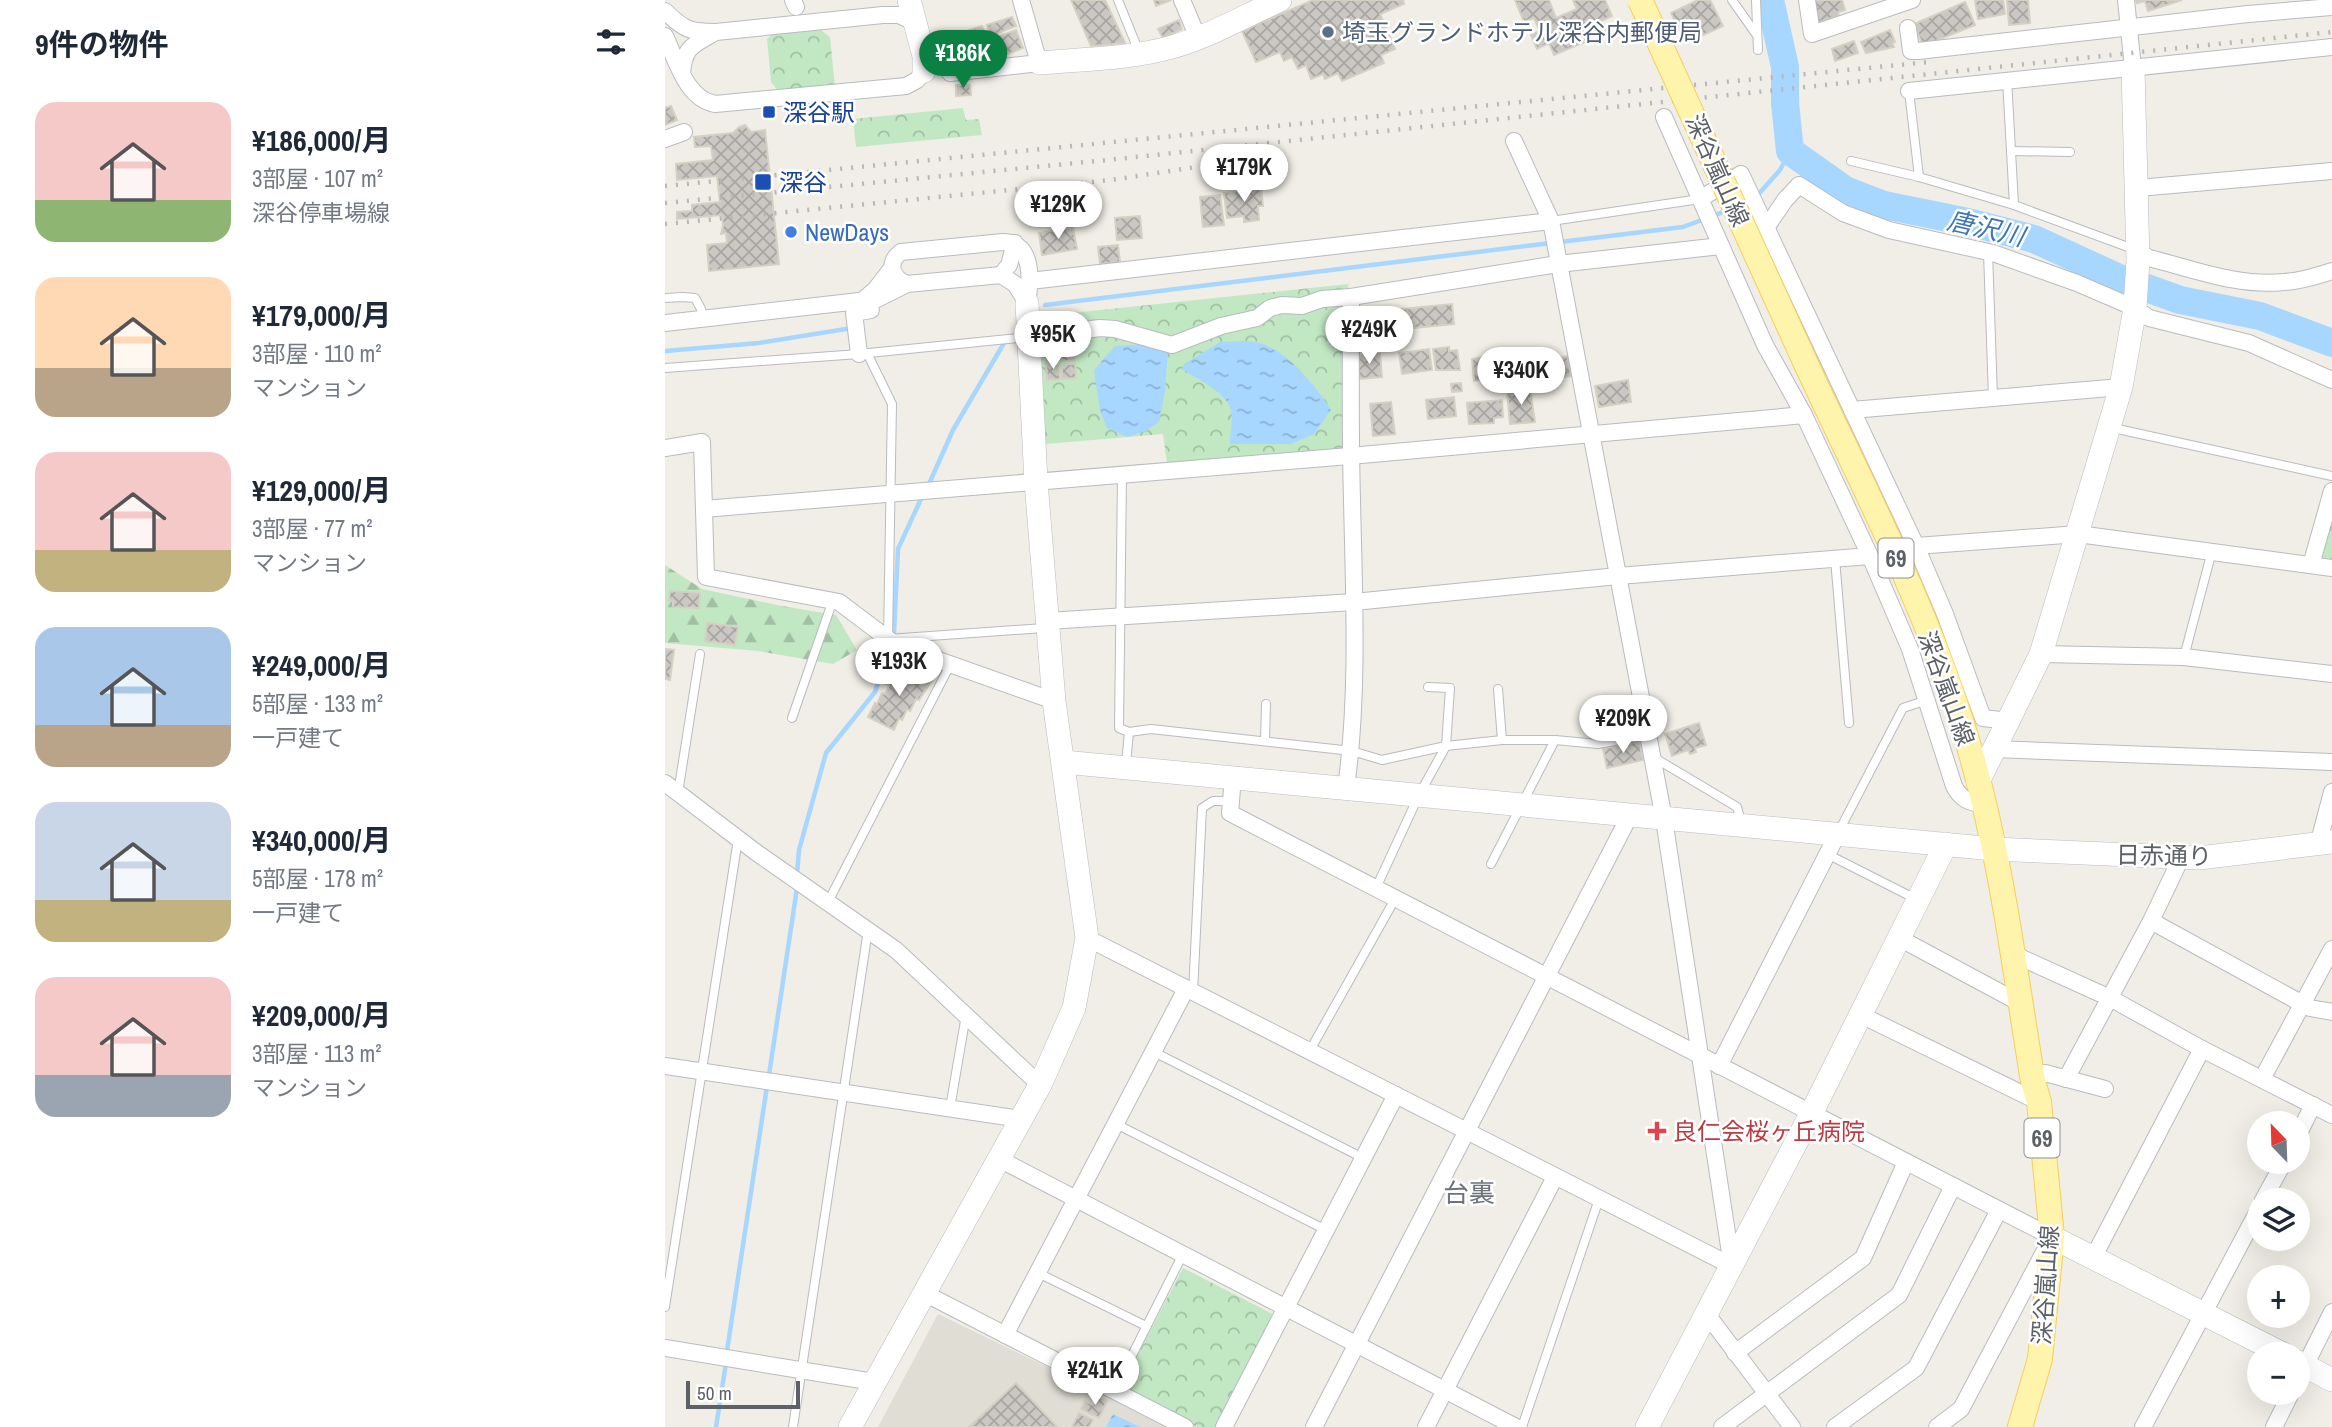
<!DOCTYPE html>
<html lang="ja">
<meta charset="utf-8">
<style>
body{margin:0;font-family:"Archivo Narrow","Noto Sans JP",sans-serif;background:#f6f6f7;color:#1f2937;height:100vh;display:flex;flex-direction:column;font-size:26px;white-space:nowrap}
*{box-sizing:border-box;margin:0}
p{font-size:23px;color:#747a83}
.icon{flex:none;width:38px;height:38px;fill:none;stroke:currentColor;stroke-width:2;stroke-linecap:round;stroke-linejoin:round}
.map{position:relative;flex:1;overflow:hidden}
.panel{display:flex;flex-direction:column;background:#fff;width:665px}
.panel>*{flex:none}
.needle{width:46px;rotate:337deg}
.controls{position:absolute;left:1582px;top:1111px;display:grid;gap:14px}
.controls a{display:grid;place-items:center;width:63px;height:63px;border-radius:50%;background:#fff;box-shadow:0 7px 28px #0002;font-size:35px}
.scale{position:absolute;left:21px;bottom:18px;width:114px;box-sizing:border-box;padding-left:7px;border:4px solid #5d6167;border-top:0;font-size:19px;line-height:24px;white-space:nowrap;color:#5d6167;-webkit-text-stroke:5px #fff;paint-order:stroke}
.price{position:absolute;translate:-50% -60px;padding:0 16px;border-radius:24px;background:#fff;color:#222;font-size:23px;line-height:46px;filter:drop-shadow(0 2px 4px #0008)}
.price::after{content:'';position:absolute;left:50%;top:42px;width:21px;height:16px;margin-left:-10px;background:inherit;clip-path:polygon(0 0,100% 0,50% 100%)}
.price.current{background:#0b8043;color:#fff}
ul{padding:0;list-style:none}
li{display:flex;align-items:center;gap:21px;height:175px;padding:0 35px}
li span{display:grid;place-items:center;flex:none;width:196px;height:140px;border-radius:21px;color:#555}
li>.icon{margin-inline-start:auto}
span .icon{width:84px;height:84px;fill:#fffc;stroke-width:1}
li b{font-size:30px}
h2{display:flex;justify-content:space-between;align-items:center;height:84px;padding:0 35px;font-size:30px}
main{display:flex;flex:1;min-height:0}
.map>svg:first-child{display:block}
.education{fill:#e0ddd4}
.forest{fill:url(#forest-firs)}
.park{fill:url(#park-crowns)}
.water{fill:url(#water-ripples)}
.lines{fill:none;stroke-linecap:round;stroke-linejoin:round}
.stream{stroke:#a7d6ff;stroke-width:4.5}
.river{stroke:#a7d6ff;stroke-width:28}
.building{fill:url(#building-cross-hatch);stroke:#d5d0c4;stroke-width:2}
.lane-casing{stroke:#b8bbc0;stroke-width:10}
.street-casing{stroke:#b8bbc0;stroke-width:18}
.secondary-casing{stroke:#b9bcc2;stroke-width:24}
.primary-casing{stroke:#f7ce58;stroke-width:26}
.lane{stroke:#fff;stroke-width:8}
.street{stroke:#fff;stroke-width:16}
.secondary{stroke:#fff;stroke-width:23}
.primary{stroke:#fff4ac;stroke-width:24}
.rail{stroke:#b6b7b8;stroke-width:4.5;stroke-dasharray:2 9;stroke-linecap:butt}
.primary-bridge-casing{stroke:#f7ce58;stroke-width:26;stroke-linecap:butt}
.primary-bridge{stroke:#fff4ac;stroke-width:24}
.service-dot{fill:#5c6f8a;stroke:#fff;stroke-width:2.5}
.transit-dot{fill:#1a4fb4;stroke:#fff;stroke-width:2.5}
.shop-dot{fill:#3f7fe0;stroke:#fff;stroke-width:2.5}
.health-dot{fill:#e0444e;stroke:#fff;stroke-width:2.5}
.labels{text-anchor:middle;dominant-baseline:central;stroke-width:5;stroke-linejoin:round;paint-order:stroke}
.shield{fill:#fff;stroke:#8e9095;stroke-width:2}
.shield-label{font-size:23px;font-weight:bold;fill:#5d6167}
.service-label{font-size:24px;fill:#4e5e75;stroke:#fff;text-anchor:start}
.transit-label{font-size:24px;fill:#164399;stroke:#fff;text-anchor:start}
.street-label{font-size:24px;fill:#5d6167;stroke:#fff}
.shop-label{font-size:24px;fill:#366cbe;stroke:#fff;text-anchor:start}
.health-label{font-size:24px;fill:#be3a42;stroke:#fff;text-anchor:start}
.water-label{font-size:26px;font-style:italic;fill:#3e76b6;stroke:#fff}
.neighbourhood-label{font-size:26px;fill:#6e7379;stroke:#fff}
</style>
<main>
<section class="panel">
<h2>9件の物件<svg class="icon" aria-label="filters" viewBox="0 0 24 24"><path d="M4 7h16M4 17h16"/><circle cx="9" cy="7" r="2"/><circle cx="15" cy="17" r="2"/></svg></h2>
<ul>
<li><span style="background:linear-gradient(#f6c9c9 70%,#8fb573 0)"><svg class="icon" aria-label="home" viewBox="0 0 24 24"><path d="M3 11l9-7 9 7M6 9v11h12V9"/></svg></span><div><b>¥186,000/月</b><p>3部屋 · 107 m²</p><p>深谷停車場線</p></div></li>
<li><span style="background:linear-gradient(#ffd9b3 65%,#b9a48a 0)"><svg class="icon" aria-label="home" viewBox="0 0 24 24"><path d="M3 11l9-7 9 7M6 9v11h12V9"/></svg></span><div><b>¥179,000/月</b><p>3部屋 · 110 m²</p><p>マンション</p></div></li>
<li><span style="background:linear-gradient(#f6c9c9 70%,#c2b280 0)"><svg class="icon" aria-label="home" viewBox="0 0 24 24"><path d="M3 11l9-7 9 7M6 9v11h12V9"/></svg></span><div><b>¥129,000/月</b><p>3部屋 · 77 m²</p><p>マンション</p></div></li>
<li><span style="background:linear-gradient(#a9c7e8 70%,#b9a48a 0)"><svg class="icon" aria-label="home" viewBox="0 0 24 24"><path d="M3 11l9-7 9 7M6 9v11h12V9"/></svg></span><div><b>¥249,000/月</b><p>5部屋 · 133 m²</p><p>一戸建て</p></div></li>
<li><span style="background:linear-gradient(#c9d6e8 70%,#c2b280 0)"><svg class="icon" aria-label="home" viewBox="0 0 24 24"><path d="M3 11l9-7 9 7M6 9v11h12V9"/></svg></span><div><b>¥340,000/月</b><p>5部屋 · 178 m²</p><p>一戸建て</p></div></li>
<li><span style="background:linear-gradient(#f6c9c9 70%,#9aa5b1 0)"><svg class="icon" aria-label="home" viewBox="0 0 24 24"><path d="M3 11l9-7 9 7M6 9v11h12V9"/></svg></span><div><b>¥209,000/月</b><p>3部屋 · 113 m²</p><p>マンション</p></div></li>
</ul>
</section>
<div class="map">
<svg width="1667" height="1427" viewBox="0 0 1667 1427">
<defs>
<pattern id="forest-firs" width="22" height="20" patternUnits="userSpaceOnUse" patternTransform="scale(1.75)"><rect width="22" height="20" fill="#c2e8c3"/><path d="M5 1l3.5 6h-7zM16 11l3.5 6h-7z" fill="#a1bfa2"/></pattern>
<pattern id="park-crowns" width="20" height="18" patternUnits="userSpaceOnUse" patternTransform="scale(1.75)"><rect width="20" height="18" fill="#c2e8c3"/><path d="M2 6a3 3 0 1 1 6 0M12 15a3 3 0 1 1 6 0" fill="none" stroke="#a1bfa2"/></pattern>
<pattern id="water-ripples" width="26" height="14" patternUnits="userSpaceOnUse" patternTransform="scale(1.75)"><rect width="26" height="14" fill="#a7d6ff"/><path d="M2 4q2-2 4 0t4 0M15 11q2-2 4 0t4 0" fill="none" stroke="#8bb1d2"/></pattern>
<pattern id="building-cross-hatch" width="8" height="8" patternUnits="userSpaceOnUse" patternTransform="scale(1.75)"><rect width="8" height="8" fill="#cbc8c3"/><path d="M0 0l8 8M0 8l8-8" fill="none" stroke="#a8a6a2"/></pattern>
</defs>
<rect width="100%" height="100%" fill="#f0eee6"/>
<path class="education" d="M273,1314L506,1427H213Z"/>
<path class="forest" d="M0,565L37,589L117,606L171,615L192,650L168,664L93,651L0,643Z"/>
<g class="park">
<path d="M153,28L165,37L170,87L114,92L106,82L102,39L109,33Z"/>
<path d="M298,108L301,120L314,119L317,135L191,147L188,119Z"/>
<path d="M683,284L686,304L685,456L503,471L498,434L369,445L365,337L388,315Z"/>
<path d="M1667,510V562L1653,560Z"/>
<path d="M518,1268L610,1315L554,1427H532L454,1390Z"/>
</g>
<g class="water">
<path d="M555,342C567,342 582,340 594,343C621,349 652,387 666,410L649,434L626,444H565C565,434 568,421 566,411C564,394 531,378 517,369L519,364Z"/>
<path d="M486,344L503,350L500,391L494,422L481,431L462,437L442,428L435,411L429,370L450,346Z"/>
<path d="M448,1414L475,1427H441Z"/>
</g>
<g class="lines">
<g class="stream">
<path d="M1091,197L1115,170L1125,151"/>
<path d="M895,242L1018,227L1061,211"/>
<path d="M380,305L886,243"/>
<path d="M0,351L94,343L187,328"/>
<path d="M264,484L288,430L339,343"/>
<path d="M229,633L233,549L256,499"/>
<path d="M132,874L134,850L161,753L210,692L225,647"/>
<path d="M104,1075L132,888"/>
<path d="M62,1351L102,1086"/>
<path d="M51,1427L61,1363"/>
</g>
<path class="river" d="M1105,0L1120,67V103L1125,151L1180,190L1219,205L1303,222L1369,239L1454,278L1515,300L1595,316L1667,343"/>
</g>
<g class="building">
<path d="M406,0H440L460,43L426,46Z"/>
<path d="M489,0H506L491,6Z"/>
<path d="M648,0H738L739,4L715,14L730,49L716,55L719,63L677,81L673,73L660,79L658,74L646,79L641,65L633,69L627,57L619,61L615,52L591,62L577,31Z"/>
<path d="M850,0H884L891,18L912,9L908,0H940L947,16L936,21L941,33L889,55L884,43L872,49L866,35L875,31L869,18L859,22Z"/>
<path d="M1033,0H1045L1058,26L1021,43L1006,13Z"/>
<path d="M1145,0H1177L1180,10L1173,12L1174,16L1151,23Z"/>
<path d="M1310,0H1338L1340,14L1313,19Z"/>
<path d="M1342,0H1363L1365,23L1344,25Z"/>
<path d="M1471,0H1517L1483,11L1480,1L1472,3Z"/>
<path d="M1300,2L1310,25L1258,46L1249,24Z"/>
<path d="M347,17L351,26L326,36L322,25Z"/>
<path d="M514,20L517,29L498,38L493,29Z"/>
<path d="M317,26L327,55L315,61L313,58L301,61L299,56L286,60L282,47L285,46L283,37Z"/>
<path d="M351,30L358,48L333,58L326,39Z"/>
<path d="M1225,30L1230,42L1227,43L1229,47L1201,53L1196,42Z"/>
<path d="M1189,41L1193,53L1170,61L1167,49Z"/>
<path d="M291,85H305L306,95L291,96Z"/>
<path d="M6,106L12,120L0,125V108Z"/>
<path d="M80,125L86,132L100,130L114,264L44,271L42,245L62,243L61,233L56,234L58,226L57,215L12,219V212L27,211V205L55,202L52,176L12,180L11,164L48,160L46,146L30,147L29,137L68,133L74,127Z"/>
<path d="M596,188L598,206H593L594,220L579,222V216L562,218L559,193Z"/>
<path d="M555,195L559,225L538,227L535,197Z"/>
<path d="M475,216L477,238L452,240L450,218Z"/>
<path d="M408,227L412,249L377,255L374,233Z"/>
<path d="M453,245L455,262L435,264L433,247Z"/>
<path d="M787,304L789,324L698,333L696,313Z"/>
<path d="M408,347L410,361H399L396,358V348Z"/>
<path d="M784,347V351L792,350L795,370H771L768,349Z"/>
<path d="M764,349L767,370L737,374L734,353Z"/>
<path d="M875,351L878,373L809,381L807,359L818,357V361L830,359V356L850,353L851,357Z"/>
<path d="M715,354L717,377L694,379L692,356Z"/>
<path d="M903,356L906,376L882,381L879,361Z"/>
<path d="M389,360L394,368L395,379L382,380L381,361Z"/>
<path d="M400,364H410L411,378L397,379V368Z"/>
<path d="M963,380L966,402L934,407L930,386Z"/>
<path d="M796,383L797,391L787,392L786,384Z"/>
<path d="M865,389L870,422L845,424L842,391Z"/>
<path d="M789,397L791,416L763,419L761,400Z"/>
<path d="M837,400L838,417L829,418V423L804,424L802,403Z"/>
<path d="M726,402L730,434L708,436L705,404Z"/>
<path d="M5,591L35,593L34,608L8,607V601L4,600Z"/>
<path d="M42,623L73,627L70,645L40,641Z"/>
<path d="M0,649L9,650L5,680L0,679Z"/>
<path d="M245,670L267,680L254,700L251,699L245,711L242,709L237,720L234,718L229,730L203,717L210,703L212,704L217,693L220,694L224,686L219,683L220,679L230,682L234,673L240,676Z"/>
<path d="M957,702L958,706L964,705L966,722L943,727V725L933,726L931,705Z"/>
<path d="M1034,723L1041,745L1030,748L1031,752L1025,754L1023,750L1007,756L1000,734Z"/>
<path d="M974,741L978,760L942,768L938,749Z"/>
<path d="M351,1383L392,1427H304Z"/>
<path d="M432,1396L442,1401L434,1418L416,1409L420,1401L428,1405Z"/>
<path d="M414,1413L428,1420L424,1427H407Z"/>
</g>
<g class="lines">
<defs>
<g id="lane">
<path d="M453,0L474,52"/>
<path d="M1067,0L1091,34"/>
<path d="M1091,0L1093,50"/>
<path d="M1342,79L1349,205"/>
<path d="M1244,91L1254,177"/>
<path d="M1346,151L1405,152"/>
<path d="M1186,161L1254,177L1349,205L1471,250"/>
<path d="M886,221L1035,199"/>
<path d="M1323,252L1328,398"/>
<path d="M0,298L18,297L30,298L36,309L38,319"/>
<path d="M202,353L227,404L223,639L379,628"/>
<path d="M0,368L194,354L363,337"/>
<path d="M1448,428L1667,476"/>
<path d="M457,475L454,728L464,732"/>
<path d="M1170,559L1184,723"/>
<path d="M1519,657L1547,551"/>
<path d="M833,689L837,740"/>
<path d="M127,718L168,600"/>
<path d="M600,741L601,704"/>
<path d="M988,757L1072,807L1076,821"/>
<path d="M461,764L464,732L486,729L687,751L717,760L781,746L837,740H890L933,744L983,735"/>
<path d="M13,793L35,654"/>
<path d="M1173,833L1238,708L1262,700"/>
<path d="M1162,854L1251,899"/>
<path d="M826,864L890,740"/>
<path d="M711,888L754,795L781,746L785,688L763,687"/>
<path d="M163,902L285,665"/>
<path d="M528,993L537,808L548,801H566"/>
<path d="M489,1052L698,1158"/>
<path d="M644,1052L730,899"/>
<path d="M285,1108L301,1015"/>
<path d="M451,1124L661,1230"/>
<path d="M373,1273L481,1326"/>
<path d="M0,1307L73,839"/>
<path d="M449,1391L518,1254"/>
<path d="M128,1427L203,930"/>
<path d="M857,1427L934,1199"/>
</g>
<g id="street">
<path d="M128,0L131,7"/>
<path d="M517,0L533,38"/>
<path d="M1142,0L1147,34L1247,0"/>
<path d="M1461,0L1468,68"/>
<path d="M0,11C19,30 25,32 51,32L218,15H234L251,23"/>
<path d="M1243,28L1246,51H1253L1583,14L1667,7"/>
<path d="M0,36C11,59 21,99 50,104L241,86L252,80L259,71"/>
<path d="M17,73C19,47 28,45 49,33"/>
<path d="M285,73L374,63L356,0"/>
<path d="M1244,91L1667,47"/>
<path d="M999,117L1100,345L1139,415L1205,556L1245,649L1289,786C1296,800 1304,802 1319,805"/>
<path d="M0,139L19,132"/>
<path d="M849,141L886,221L999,819L1067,1266"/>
<path d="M1473,188L1667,171"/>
<path d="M1035,199L1076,174L1251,546L1280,614L1318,718L1344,721"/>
<path d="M1101,228L1120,200L1134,185L1178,213L1224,230L1328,253L1412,283L1470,308L1484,318L1584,343L1667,380"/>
<path d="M338,242C369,242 366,281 362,303L350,284L336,275L242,284C226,278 222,262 236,252Z"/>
<path d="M1473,251L1484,258C1528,269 1574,287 1619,282C1636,281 1652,276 1667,271"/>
<path d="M336,275L344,265L350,243"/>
<path d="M365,281L886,221"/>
<path d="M198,300L210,290L227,268"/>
<path d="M191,308L205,306L206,310L189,313L194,354"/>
<path d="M0,323L212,299L242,284"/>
<path d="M365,337L435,328L450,329L507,345L556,326L592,318L605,308L617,305L637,306L657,299L686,297L893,264L1056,246"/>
<path d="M1187,410L1456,387"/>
<path d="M0,448L37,442L41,577L174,602L231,645L389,701"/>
<path d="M39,509L685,456L1139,415"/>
<path d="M1251,546L1413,534L1667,568"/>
<path d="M1646,565L1667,491"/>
<path d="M382,621L689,602L953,576L1205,556"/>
<path d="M1376,654L1519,657L1667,674"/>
<path d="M1329,749L1667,762"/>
<path d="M568,777L565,813L1387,1237L1296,1409L1272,1427"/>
<path d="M0,783L92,853L231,950L375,1085"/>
<path d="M681,788C694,693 689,595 687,500C685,432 686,365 686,297"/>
<path d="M1653,845L1667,792"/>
<path d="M1486,921L1645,1008L1667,1012"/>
<path d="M422,938L1067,1266"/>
<path d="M1234,938L1355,1003"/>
<path d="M1348,954L1445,998L1537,1049L1667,1115"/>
<path d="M1196,1015L1374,1102"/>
<path d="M0,1066L356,1119"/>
<path d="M1054,1066L1172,835"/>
<path d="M1401,1079L1486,921L1516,858"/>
<path d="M1597,1079L1667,949"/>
<path d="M1368,1081L1380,1073L1440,1089"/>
<path d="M1633,1135L1648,1105"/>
<path d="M334,1159L851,1427"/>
<path d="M1598,1200L1619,1162"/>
<path d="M1428,1258L1537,1049"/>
<path d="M259,1293L520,1427"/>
<path d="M1041,1313L1127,1427"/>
<path d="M340,1335L521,989"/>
<path d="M0,1348L209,1382"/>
<path d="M1070,1353L1198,1258L1241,1162"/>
<path d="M1633,1380L1667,1312"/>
<path d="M559,1427L731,1095"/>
<path d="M649,1427L965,815"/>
<path d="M761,1427L890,1177"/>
<path d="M1057,1427L1234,1295L1288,1186"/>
<path d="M1170,1427L1251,1368L1334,1210"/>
<path d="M1478,1427L1594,1209"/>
<path d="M1609,1427L1626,1393"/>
</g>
<g id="secondary">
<path d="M244,0L259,56V71"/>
<path d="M374,63C418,59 465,59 507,47C545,36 580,16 615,0"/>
<path d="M398,762L1329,849L1534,858L1667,842"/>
<path d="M1313,782L1376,654L1456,387L1470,308L1473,260L1468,68"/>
<path d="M1387,1237L1618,1354"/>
<path d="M1633,1362L1667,1380"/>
<path d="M185,1427L375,1085L409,1008L422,938L389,701L371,482L362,303"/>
<path d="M982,1427L1146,1114L1281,844"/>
</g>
<path id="primary" d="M1142,366C1201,493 1269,621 1307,757C1337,863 1350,973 1368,1081L1374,1102L1387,1237L1375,1359L1355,1427"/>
</defs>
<use href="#lane" class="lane-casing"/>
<use href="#street" class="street-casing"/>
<use href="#secondary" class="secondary-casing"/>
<use href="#primary" class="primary-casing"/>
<use href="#lane" class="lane"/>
<use href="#street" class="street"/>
<use href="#secondary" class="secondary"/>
<use href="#primary" class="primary"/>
<g class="rail">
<path d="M0,186L1264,62"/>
<path d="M0,203L442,160L1667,32"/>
<path d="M0,224L446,180L531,167L596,152"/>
</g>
<defs>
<path id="primary-bridge" d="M975,0L1142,366"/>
</defs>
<use href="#primary-bridge" class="primary-bridge-casing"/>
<use href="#primary-bridge" class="primary-bridge"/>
</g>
<circle class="service-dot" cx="663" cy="32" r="7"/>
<g class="transit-dot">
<rect x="97" y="105" width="14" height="14" rx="3.5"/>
<rect x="89" y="173" width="18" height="18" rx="3.5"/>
</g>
<circle class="shop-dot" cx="126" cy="232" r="7"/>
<path class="health-dot" d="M988.5 1120.5h7v7h7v7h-7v7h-7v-7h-7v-7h7z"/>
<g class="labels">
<g class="shield">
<rect x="1213.5" y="538.5" width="35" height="39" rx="5"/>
<rect x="1359.5" y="1118.5" width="35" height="39" rx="5"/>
</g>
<g class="shield-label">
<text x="1231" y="558">69</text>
<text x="1377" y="1138">69</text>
</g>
<g class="service-label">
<text x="677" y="32">埼玉グランドホテル深谷内郵便局</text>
</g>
<g class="transit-label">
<text x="118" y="112">深谷駅</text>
<text x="114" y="182">深谷</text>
</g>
<g class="street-label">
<text transform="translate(1053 170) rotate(66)">深谷嵐山線</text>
<text transform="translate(1282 688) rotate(70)">深谷嵐山線</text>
<text transform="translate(1499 855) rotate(1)">日赤通り</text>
<text transform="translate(1380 1285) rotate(-86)">深谷嵐山線</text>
</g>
<g class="shop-label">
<text x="140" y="232">NewDays</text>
</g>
<g class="health-label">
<text x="1008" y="1131">良仁会桜ヶ丘病院</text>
</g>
<g class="water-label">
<text transform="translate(1321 228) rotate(13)">唐沢川</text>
</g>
<g class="neighbourhood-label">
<text x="804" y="1192">台裏</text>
</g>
</g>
</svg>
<div class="controls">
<a><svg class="needle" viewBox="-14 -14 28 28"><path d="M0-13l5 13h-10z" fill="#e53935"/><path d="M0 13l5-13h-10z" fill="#747a83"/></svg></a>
<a><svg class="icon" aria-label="layers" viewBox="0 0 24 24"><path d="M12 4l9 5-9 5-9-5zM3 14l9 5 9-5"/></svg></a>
<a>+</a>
<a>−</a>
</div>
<div class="scale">50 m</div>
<b class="price current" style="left:298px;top:90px">¥186K</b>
<b class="price" style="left:579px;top:204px">¥179K</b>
<b class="price" style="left:393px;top:241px">¥129K</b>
<b class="price" style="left:704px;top:366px">¥249K</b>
<b class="price" style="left:388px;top:371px">¥95K</b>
<b class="price" style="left:856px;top:407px">¥340K</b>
<b class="price" style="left:234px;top:698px">¥193K</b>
<b class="price" style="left:958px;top:755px">¥209K</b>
<b class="price" style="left:430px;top:1407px">¥241K</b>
</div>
</main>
